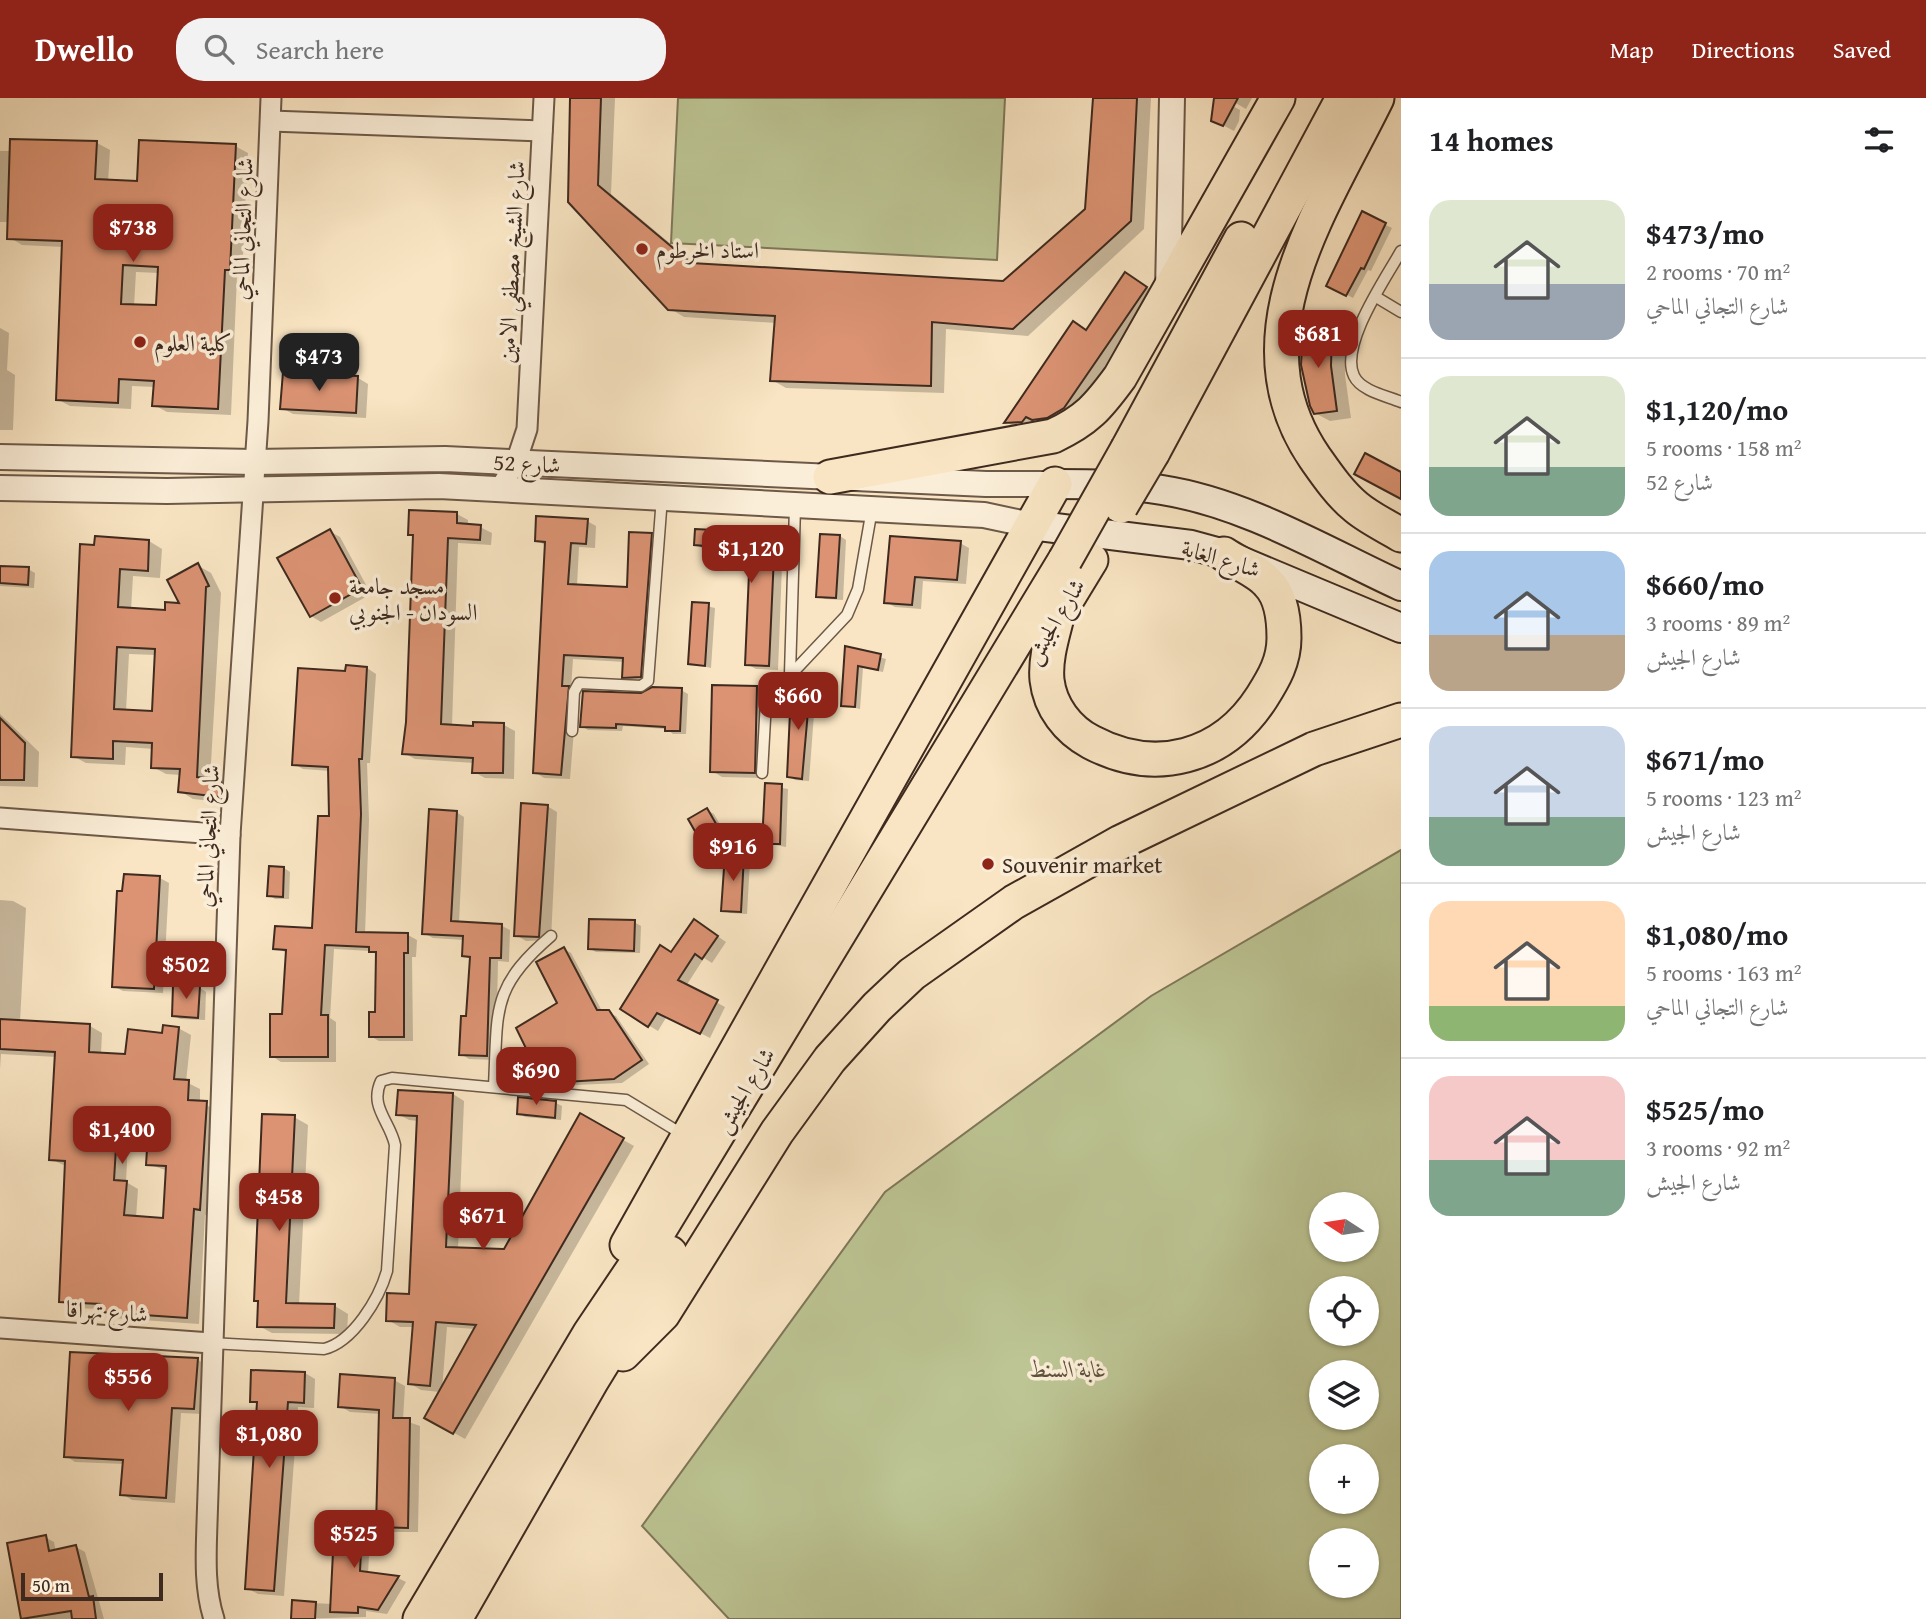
<!DOCTYPE html>
<meta charset="utf-8">
<style>
body{margin:0;font-family:"Gentium Book Plus",Amiri,serif;background:#f2f2f2;color:#202124;height:100vh;display:flex;flex-direction:column;font-size:26px;white-space:nowrap}
*{box-sizing:border-box;margin:0}
p{font-size:23px;color:#757577}
.icon{flex:none;width:38px;height:38px;fill:none;stroke:currentColor;stroke-width:2;stroke-linecap:round;stroke-linejoin:round}
.map{position:relative;flex:1;overflow:hidden}
.panel{display:flex;flex-direction:column;background:#fff;width:525px}
.panel>*{flex:none}
.needle{width:46px;rotate:282deg}
.controls{position:absolute;left:1309px;top:1094px;display:grid;gap:14px}
.controls a{display:grid;place-items:center;width:70px;height:70px;border-radius:50%;background:#fff;box-shadow:0 2px 5px #0004;font-size:35px}
.scale{position:absolute;left:21px;bottom:18px;width:142px;box-sizing:border-box;padding-left:7px;border:4px solid #3e2a1f;border-top:0;font-size:19px;line-height:24px;white-space:nowrap;color:#3e2a1f;-webkit-text-stroke:5px #fbeed8;paint-order:stroke}
.price{position:absolute;translate:-50% -60px;padding:0 16px;border-radius:14px;background:#8f2418;color:#fff;font-size:23px;line-height:46px;filter:drop-shadow(0 2px 4px #0008)}
.price::after{content:'';position:absolute;left:50%;top:42px;width:21px;height:16px;margin-left:-10px;background:inherit;clip-path:polygon(0 0,100% 0,50% 100%)}
.price.active{background:#222;color:#fff}
ul{padding:0;list-style:none}
li{display:flex;align-items:center;gap:21px;height:175px;padding:0 28px}
li+li{border-top:2px solid #e0e0e0}
li span{display:grid;place-items:center;flex:none;width:196px;height:140px;border-radius:21px;color:#555}
li>.icon{margin-inline-start:auto}
span .icon{width:84px;height:84px;fill:#fffc;stroke-width:1}
li b{font-size:30px}
h2{display:flex;justify-content:space-between;align-items:center;height:84px;padding:0 28px;font-size:30px}
header{display:flex;align-items:center;gap:42px;box-sizing:border-box;height:98px;padding:0 35px;background:#8f2418;color:#fff}
header strong{font-size:33px}
nav{display:flex;gap:38px;margin-inline-start:auto;font-size:24px}
.search{width:490px;height:63px;background:#f2f2f2;display:flex;align-items:center;gap:18px;box-sizing:border-box;padding:0 24px;border-radius:28px;color:#757577;font-size:26px}
main{display:flex;flex:1;min-height:0}
.map>svg:first-child{display:block}
.green{fill:#bdc594;stroke:#7e785a;stroke-width:2;fill-rule:evenodd}
.shadow{fill:#0003;fill-rule:evenodd}
.building{fill:#db9373;stroke:#3e2a1f;stroke-width:2;fill-rule:evenodd}
.lines{fill:none;stroke-linecap:round;stroke-linejoin:round}
.service-casing{stroke:#6d5948;stroke-width:13}
.minor-casing{stroke:#6d5948;stroke-width:23}
.tertiary-casing{stroke:#6d5948;stroke-width:28}
.secondary-casing{stroke:#3e2a1f;stroke-width:32}
.trunk-casing{stroke:#3e2a1f;stroke-width:37}
.service{stroke:#fbeed8;stroke-width:10}
.minor{stroke:#fbeed8;stroke-width:19}
.tertiary{stroke:#fbeed8;stroke-width:24}
.secondary{stroke:#fbeed8;stroke-width:28}
.trunk{stroke:#f9e5c3;stroke-width:33}
.trunk-bridge-casing{stroke:#3e2a1f;stroke-width:37;stroke-linecap:butt}
.trunk-bridge{stroke:#f9e5c3;stroke-width:33}
.poi-dot{fill:#8f2418;stroke:#fbeed8;stroke-width:2.5}
.labels{text-anchor:middle;dominant-baseline:central;stroke-width:7;stroke-linejoin:round;paint-order:stroke}
.street-label{font-size:23px;fill:#3e2a1f;stroke:#fbeed8}
.poi-label{font-size:23px;fill:#3e2a1f;stroke:#fbeed8;text-anchor:start}
.park-label{font-size:23px;font-style:italic;fill:#5e513c;stroke:#fbeed8}
</style>
<header>
<strong>Dwello</strong>
<div class="search"><svg class="icon" aria-label="search" viewBox="0 0 24 24"><circle cx="10" cy="10" r="6"/><path d="M15 15l6 6"/></svg>Search here</div>
<nav><a>Map</a><a>Directions</a><a>Saved</a></nav>
</header>
<main>
<div class="map">
<svg width="1401" height="1521" viewBox="0 0 1401 1521">
<rect width="100%" height="100%" fill="#f9e5c3"/>
<filter id="stains"><feTurbulence type="fractalNoise" baseFrequency=".00286" numOctaves="4"/><feColorMatrix values="0 0 0 0 .2 0 0 0 0 .09 0 0 0 0 .02 0 0 0 .5 -.17"/></filter>
<radialGradient id="worn" r=".72"><stop offset=".6" stop-color="#630" stop-opacity="0"/><stop offset="1" stop-color="#630" stop-opacity=".3"/></radialGradient>
<g class="green">
<path d="M678,0H1005L997,162L671,145Z"/>
<path d="M1401,752V1521H729L642,1428L885,1094L1151,898ZM1321,1106H1367V1152H1321ZM1321,1190H1367V1236H1321ZM1321,1274H1367V1320H1321ZM1321,1358H1367V1404H1321ZM1321,1442H1367V1488H1321Z"/>
</g>
<g class="shadow">
<path d="M573,0H615L611,96L696,167L1003,185L1087,112L1095,0H1151L1144,131L1028,238L946,231L944,295L786,290L772,282L776,225L684,219L669,210L570,104Z"/>
<path d="M1227,0H1252L1246,11Z"/>
<path d="M1229,6L1240,12L1239,23L1234,33L1213,22Z"/>
<path d="M12,43L97,45L110,52L108,84L138,85L235,48L248,55L242,179L237,178L231,317L167,314L154,307L155,289L132,288L131,311L70,308L57,301L63,149L22,147L9,139V124H0V53H11ZM136,174L159,175L158,209L134,208Z"/>
<path d="M1363,116L1392,130L1371,173L1368,172L1353,200L1329,187Z"/>
<path d="M1135,181L1156,195L1073,315L1043,327L1036,323L1032,329H1015L1006,324Z"/>
<path d="M0,230L9,235L7,272L15,277L13,332H0Z"/>
<path d="M1331,234L1345,242V277L1351,320L1330,323L1315,315Z"/>
<path d="M358,280L368,286L366,320L293,316L282,310Z"/>
<path d="M457,416L468,422V428L480,429L492,435L491,447L458,445L452,628L504,627L515,633L514,681L485,680L474,674V665L415,661L404,655L415,438L409,436Z"/>
<path d="M587,423L596,428L595,450L579,449L577,488L628,490L651,437L660,442L650,583L633,584L624,579L625,564L573,561L571,591L577,595L570,681L544,680L535,674L546,448L537,442Z"/>
<path d="M329,433L340,439L371,496L321,524L311,518Z"/>
<path d="M774,436L783,442L778,572L756,571L747,566L752,456L705,452L696,446Z"/>
<path d="M840,438L846,442L843,502L825,501L818,498Z"/>
<path d="M892,440L960,445L969,450L966,486L923,483L921,511L895,509L886,504Z"/>
<path d="M149,443L162,451L160,480L133,478L131,512L166,513L182,506L197,467L211,475L221,495L210,682L221,683L234,691L233,705L193,701L180,693L181,677L166,676L153,669L154,651L126,649L125,667L86,665L73,658L82,448ZM129,556L156,557L154,615L126,613Z"/>
<path d="M0,469L28,471L35,475L34,490L0,488Z"/>
<path d="M694,505L715,510L711,570L690,565Z"/>
<path d="M847,550L886,561L883,574L863,570L860,611L842,607Z"/>
<path d="M367,570L376,576L370,665H367L369,722L365,836L408,837L417,842L416,859H412L413,943H379L370,938L377,916L378,857L371,853L334,851L330,920L336,924V964H281L272,958L284,918L288,855L275,850L314,832L330,720V673L303,671L294,666L347,575Z"/>
<path d="M757,589L767,595L765,680L722,679L712,673Z"/>
<path d="M681,592L688,596L686,636H673L667,631L623,628L622,633L588,632L581,628L641,597Z"/>
<path d="M811,595L818,598V616H814L809,683L795,682L789,678Z"/>
<path d="M0,616L39,654L38,689L0,688Z"/>
<path d="M766,687L788,691L786,749L764,745Z"/>
<path d="M547,708L557,714L551,842L526,843L516,837Z"/>
<path d="M707,712L714,716L733,749L716,758L709,755Z"/>
<path d="M456,714L464,719L459,825L502,828L510,832L509,864L498,863L496,962L469,961L461,956L468,920L472,862L464,857V842L433,840L424,835Z"/>
<path d="M744,759L750,763L747,816L730,815L723,812Z"/>
<path d="M284,770L290,774L289,801H275L269,797Z"/>
<path d="M160,780L169,785L163,895L123,893L113,888Z"/>
<path d="M0,802L13,803L26,810L20,924L90,928L102,935L101,956L126,958L178,930L191,937L186,984L200,991V1005L218,1012L212,1118L205,1117L199,1226L114,1220L102,1211L73,1210L61,1203L66,1068L50,1061L57,959L1,956L0,971ZM129,1023L150,1024L148,1066L168,1073L165,1121L136,1120L138,1091L126,1084Z"/>
<path d="M634,824L641,828L640,855L596,854L589,850Z"/>
<path d="M703,828L726,844L712,865L704,860L686,888L725,909L710,940L667,918L658,933L622,911L671,856Z"/>
<path d="M564,851L571,855L602,913L616,918L649,966L622,985L575,987L567,983V968L547,978L540,974L519,931L559,906Z"/>
<path d="M200,890L206,894L205,922L180,921L173,917Z"/>
<path d="M453,996L464,1003L458,1151L505,1153L581,1018L634,1048L465,1341L426,1319L440,1294L421,1292L409,1285L414,1229H400L388,1222L411,1198L418,1023L409,1022L398,1016ZM447,1229L475,1231L442,1292Z"/>
<path d="M556,1005L562,1008L561,1022L525,1019L519,1015Z"/>
<path d="M294,1019L308,1027L299,1207L335,1208L348,1216L347,1236L272,1235L259,1228V1204L255,1202Z"/>
<path d="M198,1262L207,1267L203,1316L181,1315L175,1405L132,1402L122,1396L124,1366L75,1364L66,1358Z"/>
<path d="M305,1275L315,1281L314,1310L298,1309L284,1498L258,1496L247,1490L258,1306L252,1303Z"/>
<path d="M394,1282L405,1288L403,1322L420,1328L418,1434H388L377,1428L381,1316L350,1314L340,1308Z"/>
<path d="M362,1417L371,1422L368,1475L398,1480L406,1484L387,1516L366,1513V1519L293,1521L294,1504L332,1506Z"/>
<path d="M45,1439L54,1444L56,1454L76,1449L85,1454L104,1521H23L9,1446Z"/>
</g>
<g class="building">
<path d="M570,0H601L598,87L691,165L1003,183L1085,111L1093,0H1137L1131,123L1013,231L932,224L931,288L770,283L775,218L668,212L568,104Z"/>
<path d="M1214,0H1238L1223,28L1211,23Z"/>
<path d="M10,41L97,43L95,81L137,83L139,42L236,46L230,172H225L218,311L152,308L154,283L119,281L118,305L56,302L62,143L7,141ZM123,167L158,169L156,207L121,206Z"/>
<path d="M1362,113L1386,125L1364,171L1361,170L1346,198L1326,188Z"/>
<path d="M1125,174L1147,189L1064,310L1047,320L1032,322L1026,319L1022,324L1004,325L1073,223L1086,232Z"/>
<path d="M1303,230L1332,232L1331,268L1337,313L1314,316L1310,308L1301,267Z"/>
<path d="M283,274L358,278L356,315L280,311Z"/>
<path d="M1365,355L1401,374V401L1354,376Z"/>
<path d="M409,412L457,414V425L481,427L480,442L448,440L441,626L473,628V624L504,625L503,675H472L473,660L402,656L406,624L413,437H408Z"/>
<path d="M536,418L588,421L586,446L571,445L568,486L627,489L629,434L652,435L641,579L622,580L623,560L564,557L562,588H569L561,677L533,675L545,444L535,443Z"/>
<path d="M330,431L362,490L310,519L277,460Z"/>
<path d="M695,431L775,435L769,568L745,567L750,452L694,447Z"/>
<path d="M820,436L840,437L836,500L816,499Z"/>
<path d="M95,438L149,442L148,473L120,471L118,509L165,512V504L179,505L167,482L198,465L209,488L206,489L197,679L221,682L220,699L178,694L180,671L151,670L152,645L113,643V661L71,659L80,446L94,447ZM117,549L155,551L152,613L114,611Z"/>
<path d="M890,438L961,443L957,482L915,479L912,507L884,505Z"/>
<path d="M0,468L29,469L28,487L0,485Z"/>
<path d="M692,504L709,505L705,568L688,566Z"/>
<path d="M845,548L881,556L878,572L858,568L855,609L841,608Z"/>
<path d="M346,567L367,569L362,661H359L361,716L356,834L408,835V855H404V939H369V914H375L376,854H369V849L325,847L321,917H328V959H270V916H282L286,852L273,851L275,828L312,830L318,718H329L328,669L292,667L298,570L345,573Z"/>
<path d="M712,587L757,588L755,675L710,674Z"/>
<path d="M652,589L682,590L680,633H665V629L616,626V630L580,629L583,593L641,595Z"/>
<path d="M791,593H812V613H808L802,681L787,679Z"/>
<path d="M0,620L25,645L24,682H0Z"/>
<path d="M765,685L782,686L780,746H762Z"/>
<path d="M521,705L548,707L539,839L514,838Z"/>
<path d="M707,710L727,745L708,756L688,721Z"/>
<path d="M429,711L457,713L451,823L502,826L501,860H490L487,958L459,957L461,918H466L470,859L462,858L463,838L422,836Z"/>
<path d="M725,756L744,757L741,814L721,813Z"/>
<path d="M269,768L284,769L283,799L267,798Z"/>
<path d="M124,776L160,778L154,891L112,889L117,793H122Z"/>
<path d="M589,821L635,822L634,853L588,851Z"/>
<path d="M694,821L718,838L702,861L695,856L678,882L718,902L700,936L657,915L648,929L620,911L660,847L671,854Z"/>
<path d="M564,849L597,912H609L642,962L614,981L565,984L564,962L538,975L516,930L557,905L536,864Z"/>
<path d="M173,887L200,888L198,920L172,918Z"/>
<path d="M0,921L90,926L89,954L125,956L128,931L162,935L163,927L179,929L174,981L189,982L188,1002L207,1003L200,1112L194,1111L187,1220L100,1214L101,1206L59,1204L65,1063L49,1062L55,954L0,951ZM118,1017L149,1019L146,1067L166,1068L163,1120L124,1117L127,1083L114,1082Z"/>
<path d="M398,992L453,995L446,1149L504,1151L580,1015L624,1040L453,1336L424,1320L476,1227L436,1224L430,1288L408,1286L413,1224L386,1223L387,1195L409,1196L417,1018L396,1017Z"/>
<path d="M518,999L556,1003L555,1020L517,1016Z"/>
<path d="M262,1016L295,1017L286,1205L335,1206L334,1230L257,1229L258,1203H254Z"/>
<path d="M70,1254L198,1260L194,1311L172,1310L166,1400L120,1397L123,1362L64,1359Z"/>
<path d="M251,1272L305,1274L304,1305L288,1304L274,1493L245,1491L257,1304H250Z"/>
<path d="M340,1276L395,1280L393,1320H410L408,1430L376,1429L379,1312L338,1309Z"/>
<path d="M335,1414L363,1415L360,1473L399,1478L378,1512L358,1509V1515L330,1514Z"/>
<path d="M46,1437L49,1453L76,1447L89,1499L93,1498L96,1521H72L71,1513L21,1521L7,1445Z"/>
<path d="M292,1502L316,1504L315,1521H291Z"/>
</g>
<g class="lines">
<defs>
<g id="service">
<path d="M1401,153C1386,180 1339,247 1354,278C1361,293 1387,298 1401,304"/>
<path d="M1376,199L1401,214"/>
<path d="M790,576L795,409"/>
<path d="M572,633L574,594L579,585L641,588L648,583L662,399"/>
<path d="M762,675L766,603L847,517L858,491L872,411"/>
<path d="M494,988C498,913 490,890 551,838"/>
<path d="M211,1245L324,1251C353,1244 379,1201 387,1173L395,1047C390,1023 369,1009 381,983L392,980L626,1002L682,1036"/>
</g>
<g id="minor">
<path d="M271,23L542,33"/>
<path d="M499,392L516,364L527,331L544,0"/>
<path d="M0,720L230,737"/>
<path d="M0,1230L211,1245"/>
<path d="M214,1521C204,1490 206,1457 207,1425L230,737L258,323L271,0"/>
</g>
<g id="tertiary">
<path d="M1168,192L1172,0"/>
<path d="M0,359L254,364L445,361L986,386H1055"/>
<path d="M0,390L167,393L439,388L984,417L1031,427"/>
</g>
<g id="secondary">
<path d="M1055,386C1090,386 1127,386 1162,392C1246,405 1325,453 1401,488"/>
<path d="M1031,427L1191,447L1224,456L1401,530"/>
</g>
<g id="trunk">
<path d="M1377,0C1322,112 1232,239 1315,360C1327,377 1340,396 1356,409C1369,420 1386,428 1401,437"/>
<path d="M1128,350L1241,141"/>
<path d="M1153,354L1343,0"/>
<path d="M830,379L1053,338C1087,322 1098,309 1120,279L1278,0"/>
<path d="M1063,508L1091,462"/>
<path d="M1057,519C1052,539 1045,561 1047,582C1050,609 1068,632 1091,644C1155,678 1223,660 1262,599C1274,580 1284,563 1284,540C1284,522 1282,499 1268,485C1258,473 1237,465 1224,456"/>
<path d="M627,1147L1055,386"/>
<path d="M623,1256L663,1216L777,1034L830,961L877,909L912,876L1014,804L1121,744L1314,651L1401,622"/>
<path d="M420,1521L590,1235L660,1131L1065,462"/>
<path d="M455,1521L592,1282L670,1155"/>
</g>
</defs>
<use href="#service" class="service-casing"/>
<use href="#minor" class="minor-casing"/>
<use href="#tertiary" class="tertiary-casing"/>
<use href="#secondary" class="secondary-casing"/>
<use href="#trunk" class="trunk-casing"/>
<use href="#service" class="service"/>
<use href="#minor" class="minor"/>
<use href="#tertiary" class="tertiary"/>
<use href="#secondary" class="secondary"/>
<use href="#trunk" class="trunk"/>
<defs>
<g id="trunk-bridge">
<path d="M1121,408L1153,354"/>
<path d="M1065,462L1128,350"/>
</g>
</defs>
<use href="#trunk-bridge" class="trunk-bridge-casing"/>
<use href="#trunk-bridge" class="trunk-bridge"/>
</g>
<g class="poi-dot">
<circle cx="642" cy="151" r="7"/>
<circle cx="140" cy="244" r="7"/>
<circle cx="335" cy="500" r="7"/>
<circle cx="988" cy="766" r="7"/>
</g>
<g class="labels">
<g class="street-label">
<text transform="translate(242 131) rotate(-88)">شارع التجاني الماحي</text>
<text transform="translate(511 164) rotate(-87)">شارع الشيخ مصطفي الامين</text>
<text transform="translate(527 365) rotate(3)">شارع 52</text>
<text transform="translate(1221 460) rotate(17)">شارع الغابة</text>
<text transform="translate(1054 523) rotate(-59)">شارع الجيش</text>
<text transform="translate(207 738) rotate(-87)">شارع التجاني الماحي</text>
<text transform="translate(744 992) rotate(-59)">شارع الجيش</text>
<text transform="translate(107 1213) rotate(4)">شارع تهراقا</text>
</g>
<g class="poi-label">
<text x="656" y="151">استاد الخرطوم</text>
<text x="154" y="244">كلية العلوم</text>
<text x="349" y="487">مسجد جامعة<tspan x="349" dy="26">السودان - الجنوبي</tspan></text>
<text x="1002" y="766">Souvenir market</text>
</g>
<g class="park-label">
<text x="1068" y="1270">غابة السنط</text>
</g>
</g>
<rect width="100%" height="100%" filter="url(#stains)"/>
<rect width="100%" height="100%" fill="url(#worn)"/>
</svg>
<div class="controls">
<a><svg class="needle" viewBox="-14 -14 28 28"><path d="M0-13l5 13h-10z" fill="#e53935"/><path d="M0 13l5-13h-10z" fill="#757577"/></svg></a>
<a><svg class="icon" aria-label="locate" viewBox="0 0 24 24"><circle cx="12" cy="12" r="6"/><path d="M12 2v4M12 18v4M2 12h4M18 12h4"/></svg></a>
<a><svg class="icon" aria-label="layers" viewBox="0 0 24 24"><path d="M12 4l9 5-9 5-9-5zM3 14l9 5 9-5"/></svg></a>
<a>+</a>
<a>−</a>
</div>
<div class="scale">50 m</div>
<b class="price" style="left:133px;top:166px">$738</b>
<b class="price" style="left:1318px;top:272px">$681</b>
<b class="price active" style="left:319px;top:295px">$473</b>
<b class="price" style="left:751px;top:487px">$1,120</b>
<b class="price" style="left:798px;top:634px">$660</b>
<b class="price" style="left:733px;top:785px">$916</b>
<b class="price" style="left:186px;top:903px">$502</b>
<b class="price" style="left:536px;top:1009px">$690</b>
<b class="price" style="left:122px;top:1068px">$1,400</b>
<b class="price" style="left:279px;top:1135px">$458</b>
<b class="price" style="left:483px;top:1154px">$671</b>
<b class="price" style="left:128px;top:1315px">$556</b>
<b class="price" style="left:269px;top:1372px">$1,080</b>
<b class="price" style="left:354px;top:1472px">$525</b>
</div>
<section class="panel">
<h2>14 homes<svg class="icon" aria-label="filters" viewBox="0 0 24 24"><path d="M4 7h16M4 17h16"/><circle cx="9" cy="7" r="2"/><circle cx="15" cy="17" r="2"/></svg></h2>
<ul>
<li><span style="background:linear-gradient(#dfe7d0 60%,#9aa5b1 0)"><svg class="icon" aria-label="home" viewBox="0 0 24 24"><path d="M3 11l9-7 9 7M6 9v11h12V9"/></svg></span><div><b>$473/mo</b><p>2 rooms · 70 m²</p><p>شارع التجاني الماحي</p></div></li>
<li><span style="background:linear-gradient(#dfe7d0 65%,#7fa58c 0)"><svg class="icon" aria-label="home" viewBox="0 0 24 24"><path d="M3 11l9-7 9 7M6 9v11h12V9"/></svg></span><div><b>$1,120/mo</b><p>5 rooms · 158 m²</p><p>شارع 52</p></div></li>
<li><span style="background:linear-gradient(#a9c7e8 60%,#b9a48a 0)"><svg class="icon" aria-label="home" viewBox="0 0 24 24"><path d="M3 11l9-7 9 7M6 9v11h12V9"/></svg></span><div><b>$660/mo</b><p>3 rooms · 89 m²</p><p>شارع الجيش</p></div></li>
<li><span style="background:linear-gradient(#c9d6e8 65%,#7fa58c 0)"><svg class="icon" aria-label="home" viewBox="0 0 24 24"><path d="M3 11l9-7 9 7M6 9v11h12V9"/></svg></span><div><b>$671/mo</b><p>5 rooms · 123 m²</p><p>شارع الجيش</p></div></li>
<li><span style="background:linear-gradient(#ffd9b3 75%,#8fb573 0)"><svg class="icon" aria-label="home" viewBox="0 0 24 24"><path d="M3 11l9-7 9 7M6 9v11h12V9"/></svg></span><div><b>$1,080/mo</b><p>5 rooms · 163 m²</p><p>شارع التجاني الماحي</p></div></li>
<li><span style="background:linear-gradient(#f6c9c9 60%,#7fa58c 0)"><svg class="icon" aria-label="home" viewBox="0 0 24 24"><path d="M3 11l9-7 9 7M6 9v11h12V9"/></svg></span><div><b>$525/mo</b><p>3 rooms · 92 m²</p><p>شارع الجيش</p></div></li>
</ul>
</section>
</main>
